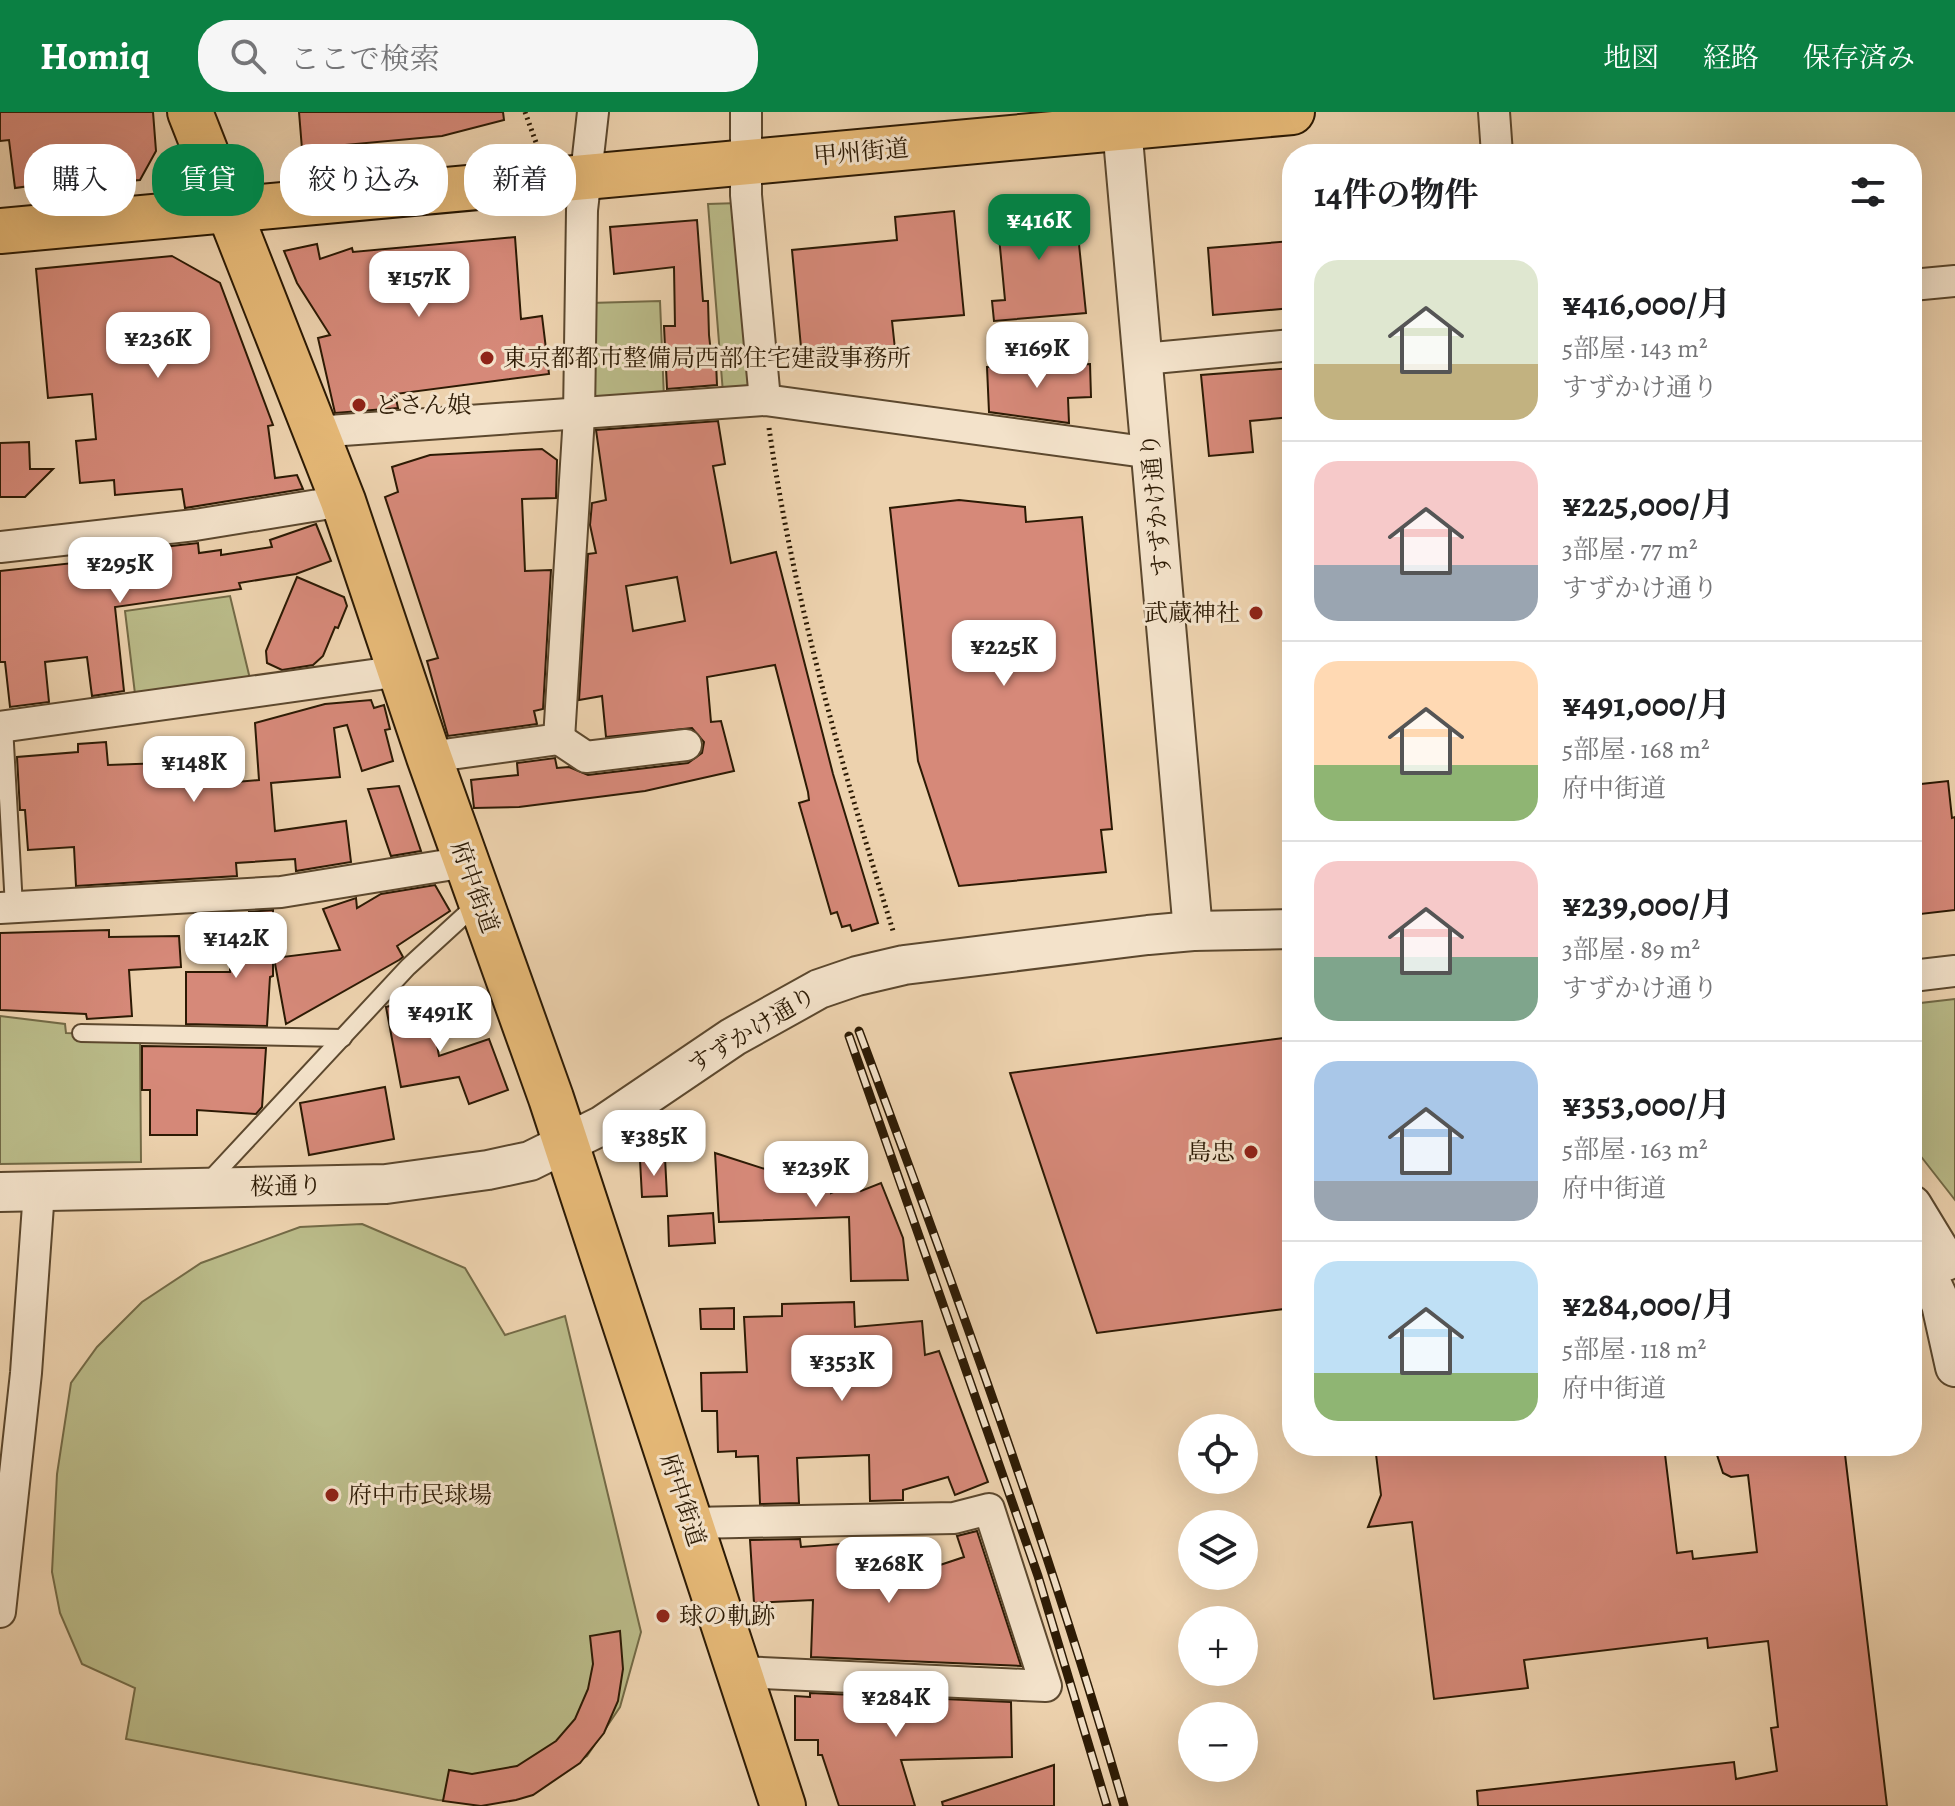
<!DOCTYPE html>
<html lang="ja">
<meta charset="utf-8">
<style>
body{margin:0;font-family:Alegreya,"Noto Serif JP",serif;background:#f6f6f6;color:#202124;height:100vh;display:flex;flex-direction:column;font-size:30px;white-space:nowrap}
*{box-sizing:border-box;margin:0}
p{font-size:26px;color:#757577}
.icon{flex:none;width:44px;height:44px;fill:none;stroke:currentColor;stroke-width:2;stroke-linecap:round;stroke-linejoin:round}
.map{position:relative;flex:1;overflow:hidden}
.details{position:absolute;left:1282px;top:32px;width:640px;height:1312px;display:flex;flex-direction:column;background:#fff;border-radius:32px;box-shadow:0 8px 32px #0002}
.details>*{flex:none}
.top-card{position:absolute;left:24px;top:32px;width:760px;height:72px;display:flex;gap:16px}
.buttons{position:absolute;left:1178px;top:1302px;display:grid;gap:16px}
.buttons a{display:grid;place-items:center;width:80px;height:80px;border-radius:50%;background:#fff;box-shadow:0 8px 32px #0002;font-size:40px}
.price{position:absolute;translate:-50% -68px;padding:0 18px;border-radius:16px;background:#fff;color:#222;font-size:26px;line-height:52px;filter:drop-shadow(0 2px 4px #0008)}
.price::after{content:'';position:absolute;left:50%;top:48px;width:24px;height:18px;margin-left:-12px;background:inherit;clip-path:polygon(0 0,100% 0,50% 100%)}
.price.current{background:#0b8043;color:#fff}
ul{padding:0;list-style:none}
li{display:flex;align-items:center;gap:24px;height:200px;padding:0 32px}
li+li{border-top:2px solid #e0e0e0}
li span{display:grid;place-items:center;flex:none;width:224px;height:160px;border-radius:24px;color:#555}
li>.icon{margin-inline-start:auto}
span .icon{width:96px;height:96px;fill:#fffc;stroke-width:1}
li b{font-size:34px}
h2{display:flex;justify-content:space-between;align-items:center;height:96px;padding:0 32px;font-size:34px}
.pill{padding:0 28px;border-radius:32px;background:#fff;box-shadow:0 8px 32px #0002;font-size:28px;line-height:72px}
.pill.current{background:#0b8043;color:#fff}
header{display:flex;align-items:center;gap:48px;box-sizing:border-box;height:112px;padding:0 40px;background:#0b8043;color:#fff}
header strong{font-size:38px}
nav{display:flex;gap:44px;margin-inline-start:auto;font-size:28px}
.search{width:560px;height:72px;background:#f6f6f6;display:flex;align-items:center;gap:20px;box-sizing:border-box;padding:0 28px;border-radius:32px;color:#757577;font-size:30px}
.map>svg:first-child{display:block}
.green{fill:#babb89;stroke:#736a46;stroke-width:2}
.building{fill:#d68979;stroke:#2c1a04;stroke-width:2;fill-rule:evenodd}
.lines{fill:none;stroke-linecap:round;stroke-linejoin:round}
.service-casing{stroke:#5c482e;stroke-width:20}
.minor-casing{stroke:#5c482e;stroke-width:34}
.tertiary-casing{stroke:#5c482e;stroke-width:42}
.primary-casing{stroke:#2c1a04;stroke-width:48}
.trunk-casing{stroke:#2c1a04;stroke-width:48}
.path{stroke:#2c1a04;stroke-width:5;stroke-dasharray:2 4;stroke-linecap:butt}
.service{stroke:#f3e2ca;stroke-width:16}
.minor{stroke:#f3e2ca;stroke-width:30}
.tertiary{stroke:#f3e2ca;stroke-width:38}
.primary{stroke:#e6b977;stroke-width:44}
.trunk{stroke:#e6b977;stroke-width:44}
.rail-casing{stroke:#2c1a04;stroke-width:9}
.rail{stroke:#f3e2ca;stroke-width:6;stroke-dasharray:18;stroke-linecap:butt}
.poi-dot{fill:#8f2418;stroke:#f3e2ca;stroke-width:3}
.labels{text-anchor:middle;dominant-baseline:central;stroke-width:6;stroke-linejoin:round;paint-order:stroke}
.street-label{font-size:24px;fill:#2c1a04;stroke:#f3e2ca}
.poi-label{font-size:24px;fill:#2c1a04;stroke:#f3e2ca;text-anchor:start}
</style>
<header>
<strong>Homiq</strong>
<div class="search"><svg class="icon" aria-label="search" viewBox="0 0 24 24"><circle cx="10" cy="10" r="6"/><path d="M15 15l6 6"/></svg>ここで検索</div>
<nav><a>地図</a><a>経路</a><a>保存済み</a></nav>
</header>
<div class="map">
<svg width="1955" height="1694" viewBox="0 0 1955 1694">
<rect width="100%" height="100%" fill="#edd2ae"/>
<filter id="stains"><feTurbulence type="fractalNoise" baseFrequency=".0025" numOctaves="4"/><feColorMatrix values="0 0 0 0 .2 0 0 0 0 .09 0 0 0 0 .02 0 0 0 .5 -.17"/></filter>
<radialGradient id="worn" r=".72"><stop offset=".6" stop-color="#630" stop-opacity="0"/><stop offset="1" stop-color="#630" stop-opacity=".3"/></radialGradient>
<g class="green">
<path d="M739,91L755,279L723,281L708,92Z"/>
<path d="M660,189L664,286L597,290L587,283L590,191Z"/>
<path d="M230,484L251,571L136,590L125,499Z"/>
<path d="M1955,887V1088L1912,1033V892Z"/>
<path d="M0,904L65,912L66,921L140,923L141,1050L0,1052Z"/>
<path d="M362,1112L465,1156L505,1223L565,1204L641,1520L620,1595L587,1644L533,1678L486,1692L438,1688L126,1627L135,1576L82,1552L60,1501L52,1460L57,1362L71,1271L97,1235L142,1190L201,1151L300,1115Z"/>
</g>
<g class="building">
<path d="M0,0H153L156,39L140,68L73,74V68L15,76L9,28L0,29Z"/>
<path d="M299,0H503L504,8L442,24L302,37Z"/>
<path d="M1049,88L1050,96L1075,93L1086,201L994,209L992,189L1005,188L996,93Z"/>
<path d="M954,99L964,203L892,209L895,237L802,246L792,138L897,128L895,105Z"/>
<path d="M697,108L703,189H708L709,223L712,250H716L717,273L667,277L664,214H675L674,155L614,162L610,115Z"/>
<path d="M515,125L521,207L542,204L549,262L395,282L398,296L335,301L318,226L330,223L297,171L284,139L317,132L320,147L352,136L353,140Z"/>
<path d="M1292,129V196L1213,203L1208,136Z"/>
<path d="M172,144L220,171L273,313L268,314L275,366L297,363L303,377L185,396L182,377L115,383L114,368L80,371L76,329L96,327L92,282L48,286L36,157Z"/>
<path d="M1090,252L1091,285L1068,286L1069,311L989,300L987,255Z"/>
<path d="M1292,256V305L1250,309L1253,340L1209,344L1201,263Z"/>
<path d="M718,309L725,352L713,354L731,451L776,440L833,662L878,811L852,819L850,813L842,815L837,800L831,802L799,691L809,688L808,680L775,553L707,565L711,610L721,609L734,659L645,679L519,695L474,696L471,668L518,663L517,651L555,646L557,656L569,655L588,663L688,651L702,641L704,630L692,616L606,625L602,584L579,588L588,442L596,441L590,413L592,391L606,388L596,318ZM677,465L685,509L633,519L626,474Z"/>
<path d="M29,330L30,357H53L25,385H0V331Z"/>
<path d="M542,337L557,348L556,386L522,387L525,459L551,458L543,597L534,599L537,612L448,624L427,549L438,546L385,385L398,380L392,355L430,343Z"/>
<path d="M959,388L1025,395L1026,410L1082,405L1112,717L1101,718L1106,760L959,774L918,649L890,396Z"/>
<path d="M316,412L331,449L296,462L239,471L241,477L115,495L124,579L92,584L87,545L45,550L49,590L10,595L5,550H0V459L73,451L74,459L147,450L145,437L198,431L199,441L221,438V443L272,435L270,428Z"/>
<path d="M297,465L344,485L347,494L338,516L335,515L323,544L313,553L282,558L267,551L266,539Z"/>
<path d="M371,588L374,596L384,593L390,617L385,618L393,649L362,659L347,613L334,616L340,665L271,671L275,719L346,709L351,750L296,759L295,747L236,751L237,764L76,774L74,735L28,738L25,698H20L17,645L78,640V632L106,630L108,653L192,650L193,660L199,659L201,673L259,668L255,611L325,592Z"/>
<path d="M1948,669L1952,706L1955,705V798L1912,803V673Z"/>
<path d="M399,674L421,739L391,744L368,677Z"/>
<path d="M435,773L450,799L397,834L403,845L399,848L286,912L274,846L340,838L323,797L356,786L357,796L381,782Z"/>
<path d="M273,798V864L270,865L267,914L186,912V860H230V820H249V800Z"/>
<path d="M109,818V825L179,824L181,855L129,858L132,904L87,907L86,902L0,898V821Z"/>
<path d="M428,884L439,944L489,927L508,978L469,992L459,965L401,975L386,895Z"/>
<path d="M1292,925V1196L1097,1221L1010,961Z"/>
<path d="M142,934L266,936L262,995L256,1002L197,998V1023H150V978H142Z"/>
<path d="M385,975L394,1027L309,1043L300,991Z"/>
<path d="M817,1036L829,1045L831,1081L858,1070L861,1079L881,1071L903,1126L908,1168L851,1169L849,1105L719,1110L715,1041L765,1057H779L810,1044Z"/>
<path d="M665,1046L667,1084L642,1085L640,1048Z"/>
<path d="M713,1101L715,1131L669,1134L668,1104Z"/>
<path d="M854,1190L855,1215L922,1209L925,1243L939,1239L988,1370L955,1383L948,1365L903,1378V1388L870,1389L869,1343L797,1346L799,1391L760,1392L758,1344L736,1345V1339L718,1340L717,1299H702L701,1261L747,1260L744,1205L782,1204V1192Z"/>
<path d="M734,1196V1217H701L700,1197Z"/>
<path d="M1375,1334H1664L1677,1441L1692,1439L1693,1447L1757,1440L1748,1363L1731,1365L1723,1361L1714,1334H1844L1887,1694H1478L1477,1679L1734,1650L1736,1667L1777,1659L1771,1616L1778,1615L1768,1529L1708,1536L1707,1526L1524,1548L1528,1576L1434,1587L1412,1410L1368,1415L1381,1383Z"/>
<path d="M977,1419L1021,1554L811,1545L813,1488L754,1491L750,1428L800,1427L801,1435L841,1432L847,1451L874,1444L877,1474L964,1445L957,1424Z"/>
<path d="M620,1519L623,1557L618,1589L604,1621L580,1651L533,1683L516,1688L481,1694L443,1689L449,1658L472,1662L517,1654L556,1629L575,1607L588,1577L593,1552L590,1524Z"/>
<path d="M810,1581L1011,1590L1012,1645L901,1648L915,1694H839L822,1643H818V1628H795V1584L810,1585Z"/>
<path d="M1054,1653V1694H943L942,1690Z"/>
</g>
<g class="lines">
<defs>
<g id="service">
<path d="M4,614L14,795"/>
<path d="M81,921L343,926"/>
<path d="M206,1072L408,855L479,790"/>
</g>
<g id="minor">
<path d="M746,0V83L765,288"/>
<path d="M1494,0L1497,42"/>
<path d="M1912,173L1955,169"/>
<path d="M1143,247L1292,233"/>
<path d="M315,320L765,288L1152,341"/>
<path d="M0,435L195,413L343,389"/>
<path d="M0,615L401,559"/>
<path d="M559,627L586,645L686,633"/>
<path d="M429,645L559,627L579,304L582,98L593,0"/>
<path d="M0,796L281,780L466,750"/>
<path d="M1912,864L1955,859"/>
<path d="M691,1411L954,1406L989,1397L1046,1574L739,1560"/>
<path d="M0,1500L26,1261L39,1079"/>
</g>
<g id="tertiary">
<path d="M1122,15L1193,819"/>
<path d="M0,1080L386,1072L488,1058L530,1049L603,1013L733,925L819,877L857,864L904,853L1148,823L1193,819L1292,817"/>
<path d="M1912,1093L1946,1149"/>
<path d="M1912,1129L1941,1192L1955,1255"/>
</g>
<path id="primary" d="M190,0L343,389L429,645L551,986L783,1694"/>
<path id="trunk" d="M0,119L1292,0"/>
</defs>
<use href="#service" class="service-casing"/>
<use href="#minor" class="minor-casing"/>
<use href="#tertiary" class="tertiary-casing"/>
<use href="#primary" class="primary-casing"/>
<use href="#trunk" class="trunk-casing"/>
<g class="path">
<path d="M525,0L538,36"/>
<path d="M769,316C794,490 842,655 894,822"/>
</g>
<use href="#service" class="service"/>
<use href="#minor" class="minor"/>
<use href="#tertiary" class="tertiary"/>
<use href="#primary" class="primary"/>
<use href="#trunk" class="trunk"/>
<defs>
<g id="rail">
<path d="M859,919C954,1174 1048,1431 1124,1694"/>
<path d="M849,924L1038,1464L1107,1694"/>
</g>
</defs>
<use href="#rail" class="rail-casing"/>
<use href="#rail" class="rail"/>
</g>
<g class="poi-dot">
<circle cx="487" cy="246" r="8"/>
<circle cx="359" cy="293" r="8"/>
<circle cx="1256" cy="501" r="8"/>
<circle cx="1251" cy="1040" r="8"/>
<circle cx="332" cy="1383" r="8"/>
<circle cx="663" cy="1504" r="8"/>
</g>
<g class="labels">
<g class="street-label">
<text transform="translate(861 40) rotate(-5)">甲州街道</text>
<text transform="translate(1156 393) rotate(-95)">すずかけ通り</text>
<text transform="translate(475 775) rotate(70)">府中街道</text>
<text transform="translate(752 918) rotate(-31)">すずかけ通り</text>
<text transform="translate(286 1074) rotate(-1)">桜通り</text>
<text transform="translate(683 1388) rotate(72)">府中街道</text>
</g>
<g class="poi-label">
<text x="503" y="246">東京都都市整備局西部住宅建設事務所</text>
<text x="375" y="293">どさん娘</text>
<text x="1240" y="501" text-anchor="end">武蔵神社</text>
<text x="1235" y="1040" text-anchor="end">島忠</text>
<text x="348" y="1383">府中市民球場</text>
<text x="679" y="1504">球の軌跡</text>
</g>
</g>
<rect width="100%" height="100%" filter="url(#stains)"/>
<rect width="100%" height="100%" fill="url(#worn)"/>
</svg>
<div class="buttons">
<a><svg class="icon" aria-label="locate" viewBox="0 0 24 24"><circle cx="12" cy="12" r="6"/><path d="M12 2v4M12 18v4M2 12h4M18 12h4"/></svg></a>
<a><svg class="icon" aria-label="layers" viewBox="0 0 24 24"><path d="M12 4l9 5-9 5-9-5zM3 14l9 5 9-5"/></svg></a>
<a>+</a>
<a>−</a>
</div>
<b class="price current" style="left:1039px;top:150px">¥416K</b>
<b class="price" style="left:419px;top:207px">¥157K</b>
<b class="price" style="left:158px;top:268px">¥236K</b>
<b class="price" style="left:1037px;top:278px">¥169K</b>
<b class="price" style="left:120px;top:493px">¥295K</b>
<b class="price" style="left:1004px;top:576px">¥225K</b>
<b class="price" style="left:194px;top:692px">¥148K</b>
<b class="price" style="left:236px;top:868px">¥142K</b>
<b class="price" style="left:440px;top:942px">¥491K</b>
<b class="price" style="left:654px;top:1066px">¥385K</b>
<b class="price" style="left:816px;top:1097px">¥239K</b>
<b class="price" style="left:842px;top:1291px">¥353K</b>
<b class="price" style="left:889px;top:1493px">¥268K</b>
<b class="price" style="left:896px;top:1627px">¥284K</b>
<div class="top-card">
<a class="pill">購入</a>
<a class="pill current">賃貸</a>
<a class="pill">絞り込み</a>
<a class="pill">新着</a>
</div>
<section class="details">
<h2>14件の物件<svg class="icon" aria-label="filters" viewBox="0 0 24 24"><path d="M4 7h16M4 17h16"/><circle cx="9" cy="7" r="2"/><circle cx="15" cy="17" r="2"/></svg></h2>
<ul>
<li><span style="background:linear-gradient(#dfe7d0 65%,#c2b280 0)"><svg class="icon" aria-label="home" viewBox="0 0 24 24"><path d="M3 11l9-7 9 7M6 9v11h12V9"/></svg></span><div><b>¥416,000/月</b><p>5部屋 · 143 m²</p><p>すずかけ通り</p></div></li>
<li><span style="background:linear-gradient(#f6c9c9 65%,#9aa5b1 0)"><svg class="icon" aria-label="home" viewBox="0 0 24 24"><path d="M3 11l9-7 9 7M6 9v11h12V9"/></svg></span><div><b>¥225,000/月</b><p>3部屋 · 77 m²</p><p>すずかけ通り</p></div></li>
<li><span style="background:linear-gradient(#ffd9b3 65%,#8fb573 0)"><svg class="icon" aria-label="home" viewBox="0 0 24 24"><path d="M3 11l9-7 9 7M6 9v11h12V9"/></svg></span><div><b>¥491,000/月</b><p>5部屋 · 168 m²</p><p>府中街道</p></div></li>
<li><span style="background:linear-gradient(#f6c9c9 60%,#7fa58c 0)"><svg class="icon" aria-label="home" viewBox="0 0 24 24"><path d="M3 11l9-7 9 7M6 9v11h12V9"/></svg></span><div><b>¥239,000/月</b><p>3部屋 · 89 m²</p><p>すずかけ通り</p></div></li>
<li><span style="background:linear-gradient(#a9c7e8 75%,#9aa5b1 0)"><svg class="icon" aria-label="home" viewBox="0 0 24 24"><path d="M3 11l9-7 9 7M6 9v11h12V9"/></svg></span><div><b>¥353,000/月</b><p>5部屋 · 163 m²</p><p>府中街道</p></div></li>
<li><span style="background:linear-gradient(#bfe0f5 70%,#8fb573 0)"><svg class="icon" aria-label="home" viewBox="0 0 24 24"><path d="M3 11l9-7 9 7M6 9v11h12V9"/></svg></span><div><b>¥284,000/月</b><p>5部屋 · 118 m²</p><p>府中街道</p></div></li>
</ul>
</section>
</div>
